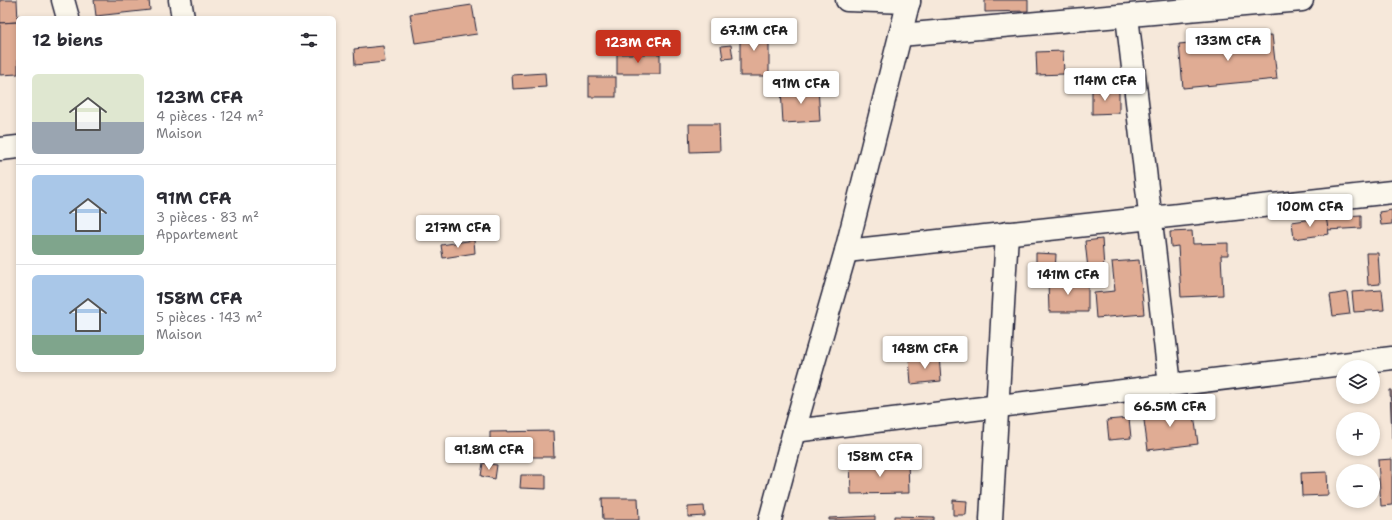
<!DOCTYPE html>
<html lang="fr">
<meta charset="utf-8">
<style>
body{margin:0;font-family:"Shantell Sans",sans-serif;background:#f7f7f7;color:#2b2b33;height:100vh;display:flex;flex-direction:column;font-size:15px;white-space:nowrap}
*{box-sizing:border-box;margin:0}
p{font-size:13px;color:#7c7c81}
.icon{flex:none;width:22px;height:22px;fill:none;stroke:currentColor;stroke-width:2;stroke-linecap:round;stroke-linejoin:round}
.map{position:relative;flex:1;overflow:hidden}
.sheet{position:absolute;left:16px;top:16px;width:320px;height:356px;display:flex;flex-direction:column;background:#fff;border-radius:6px;box-shadow:0 2px 6px #0003}
.sheet>*{flex:none}
.fabs{position:absolute;left:1336px;top:360px;display:grid;gap:8px}
.fabs a{display:grid;place-items:center;width:44px;height:44px;border-radius:50%;background:#fff;box-shadow:0 2px 6px #0003;font-size:20px}
.price{position:absolute;translate:-50% -34px;padding:0 9px;border-radius:4px;background:#fff;color:#222;font-size:13px;line-height:26px;filter:drop-shadow(0 1px 2px #0008)}
.price::after{content:'';position:absolute;left:50%;top:24px;width:12px;height:9px;margin-left:-6px;background:inherit;clip-path:polygon(0 0,100% 0,50% 100%)}
.price.selected{background:#c8321e;color:#fff}
ul{padding:0;list-style:none}
li{display:flex;align-items:center;gap:12px;height:100px;padding:0 16px}
li+li{border-top:1px solid #e1e1e2}
li span{display:grid;place-items:center;flex:none;width:112px;height:80px;border-radius:6px;color:#555}
li>.icon{margin-inline-start:auto}
span .icon{width:48px;height:48px;fill:#fffc;stroke-width:1}
li b{font-size:17px}
h2{display:flex;justify-content:space-between;align-items:center;height:48px;padding:0 16px;font-size:17px}
.map>svg:first-child{display:block}
.building{fill:#e0ac94;stroke:#22223b}
.lines{fill:none;stroke-linecap:round;stroke-linejoin:round}
.minor-casing{stroke:#22223b;stroke-width:25}
.minor{stroke:#fbf7ec;stroke-width:22}
</style>
<div class="map">
<svg width="1392" height="520" viewBox="0 0 1392 520">
<rect width="100%" height="100%" fill="#f6e8da"/>
<filter id="ink" filterUnits="userSpaceOnUse"><feTurbulence type="fractalNoise" baseFrequency=".025" numOctaves="2"/><feDisplacementMap in="SourceGraphic" scale="8" xChannelSelector="R" yChannelSelector="G"/><feConvolveMatrix kernelMatrix="1 2 1 2 8 2 1 2 1" color-interpolation-filters="sRGB"/></filter>
<g filter="url(#ink)">
<g class="building">
<path d="M0,0H17L18,22L0,23Z"/>
<path d="M94,0H149L150,10L96,16Z"/>
<path d="M985,0H1028V11L985,12Z"/>
<path d="M472,5L477,34L415,43L410,14Z"/>
<path d="M18,22V74L0,75V23Z"/>
<rect x="740" y="27" width="29" height="49"/>
<path d="M1272,35L1277,79L1183,88L1179,44Z"/>
<path d="M731,45L733,58L723,59L721,46Z"/>
<path d="M383,46L385,62L355,65L354,49Z"/>
<path d="M1063,51L1064,74L1037,75L1036,52Z"/>
<rect x="617" y="54" width="43" height="20"/>
<path d="M545,73L546,87L513,89L512,75Z"/>
<rect x="589" y="77" width="27" height="20"/>
<path d="M818,86L820,121L783,123L781,89Z"/>
<path d="M1092,91H1119V113L1092,114Z"/>
<path d="M689,124H719L720,151L690,152Z"/>
<path d="M1392,210V224L1381,225L1379,212Z"/>
<path d="M1361,215V228L1327,230L1326,217Z"/>
<path d="M1326,217L1329,234L1294,239L1292,222Z"/>
<path d="M1192,231L1193,244L1228,243V255H1221L1223,295L1181,297L1178,246L1171,247L1170,232Z"/>
<path d="M1102,239L1104,268L1088,269L1085,241Z"/>
<path d="M474,240L475,253L443,258L441,245Z"/>
<path d="M1036,253L1056,254L1055,274L1036,273Z"/>
<path d="M1366,253H1378L1380,284L1368,285Z"/>
<path d="M1139,260L1144,314L1096,318L1094,293L1115,291L1112,262Z"/>
<path d="M1088,279V312H1049L1048,280Z"/>
<path d="M1382,290L1384,310L1354,312L1352,292Z"/>
<path d="M1347,292L1350,314L1333,316L1330,295Z"/>
<path d="M939,355L941,381L911,384L909,358Z"/>
<path d="M1390,390H1392V438Z"/>
<path d="M1193,407L1198,444L1148,450L1143,413Z"/>
<path d="M1129,418L1131,438L1109,440L1107,420Z"/>
<path d="M553,431L554,457H490V432Z"/>
<path d="M1392,459V505L1381,506L1378,460Z"/>
<path d="M908,461L909,493L851,494L850,462Z"/>
<path d="M483,463L497,465L495,479L481,476Z"/>
<path d="M1327,472L1328,495L1302,496L1301,473Z"/>
<path d="M521,475H546V489L520,488Z"/>
<path d="M602,498H638L639,520H603Z"/>
<path d="M953,500L967,501L966,515H953Z"/>
<path d="M704,506L705,516L688,517V507Z"/>
<path d="M875,516V520H829V518Z"/>
<path d="M894,516L934,517V520H894Z"/>
</g>
<g class="lines">
<defs>
<g id="minor">
<path d="M63,0L68,18"/>
<path d="M180,0L183,18"/>
<path d="M847,0L909,2"/>
<path d="M1127,16L1170,385"/>
<path d="M900,35L1302,0"/>
<path d="M0,149L18,147"/>
<path d="M846,251L1392,192"/>
<path d="M794,431L1392,358"/>
<path d="M770,520L794,431L846,251L909,0"/>
<path d="M991,520L1007,233"/>
</g>
</defs>
<use href="#minor" class="minor-casing"/>
<use href="#minor" class="minor"/>
</g>
</g>
</svg>
<div class="fabs">
<a><svg class="icon" aria-label="layers" viewBox="0 0 24 24"><path d="M12 4l9 5-9 5-9-5zM3 14l9 5 9-5"/></svg></a>
<a>+</a>
<a>−</a>
</div>
<b class="price" style="left:754px;top:52px">67.1M CFA</b>
<b class="price" style="left:1228px;top:62px">133M CFA</b>
<b class="price selected" style="left:638px;top:64px">123M CFA</b>
<b class="price" style="left:1105px;top:102px">114M CFA</b>
<b class="price" style="left:801px;top:105px">91M CFA</b>
<b class="price" style="left:1310px;top:228px">100M CFA</b>
<b class="price" style="left:458px;top:249px">217M CFA</b>
<b class="price" style="left:1068px;top:296px">141M CFA</b>
<b class="price" style="left:925px;top:370px">148M CFA</b>
<b class="price" style="left:1170px;top:428px">66.5M CFA</b>
<b class="price" style="left:489px;top:471px">91.8M CFA</b>
<b class="price" style="left:880px;top:478px">158M CFA</b>
<section class="sheet">
<h2>12 biens<svg class="icon" aria-label="filters" viewBox="0 0 24 24"><path d="M4 7h16M4 17h16"/><circle cx="9" cy="7" r="2"/><circle cx="15" cy="17" r="2"/></svg></h2>
<ul>
<li><span style="background:linear-gradient(#dfe7d0 60%,#9aa5b1 0)"><svg class="icon" aria-label="home" viewBox="0 0 24 24"><path d="M3 11l9-7 9 7M6 9v11h12V9"/></svg></span><div><b>123M CFA</b><p>4 pièces · 124 m²</p><p>Maison</p></div></li>
<li><span style="background:linear-gradient(#a9c7e8 75%,#7fa58c 0)"><svg class="icon" aria-label="home" viewBox="0 0 24 24"><path d="M3 11l9-7 9 7M6 9v11h12V9"/></svg></span><div><b>91M CFA</b><p>3 pièces · 83 m²</p><p>Appartement</p></div></li>
<li><span style="background:linear-gradient(#a9c7e8 75%,#7fa58c 0)"><svg class="icon" aria-label="home" viewBox="0 0 24 24"><path d="M3 11l9-7 9 7M6 9v11h12V9"/></svg></span><div><b>158M CFA</b><p>5 pièces · 143 m²</p><p>Maison</p></div></li>
</ul>
</section>
</div>
